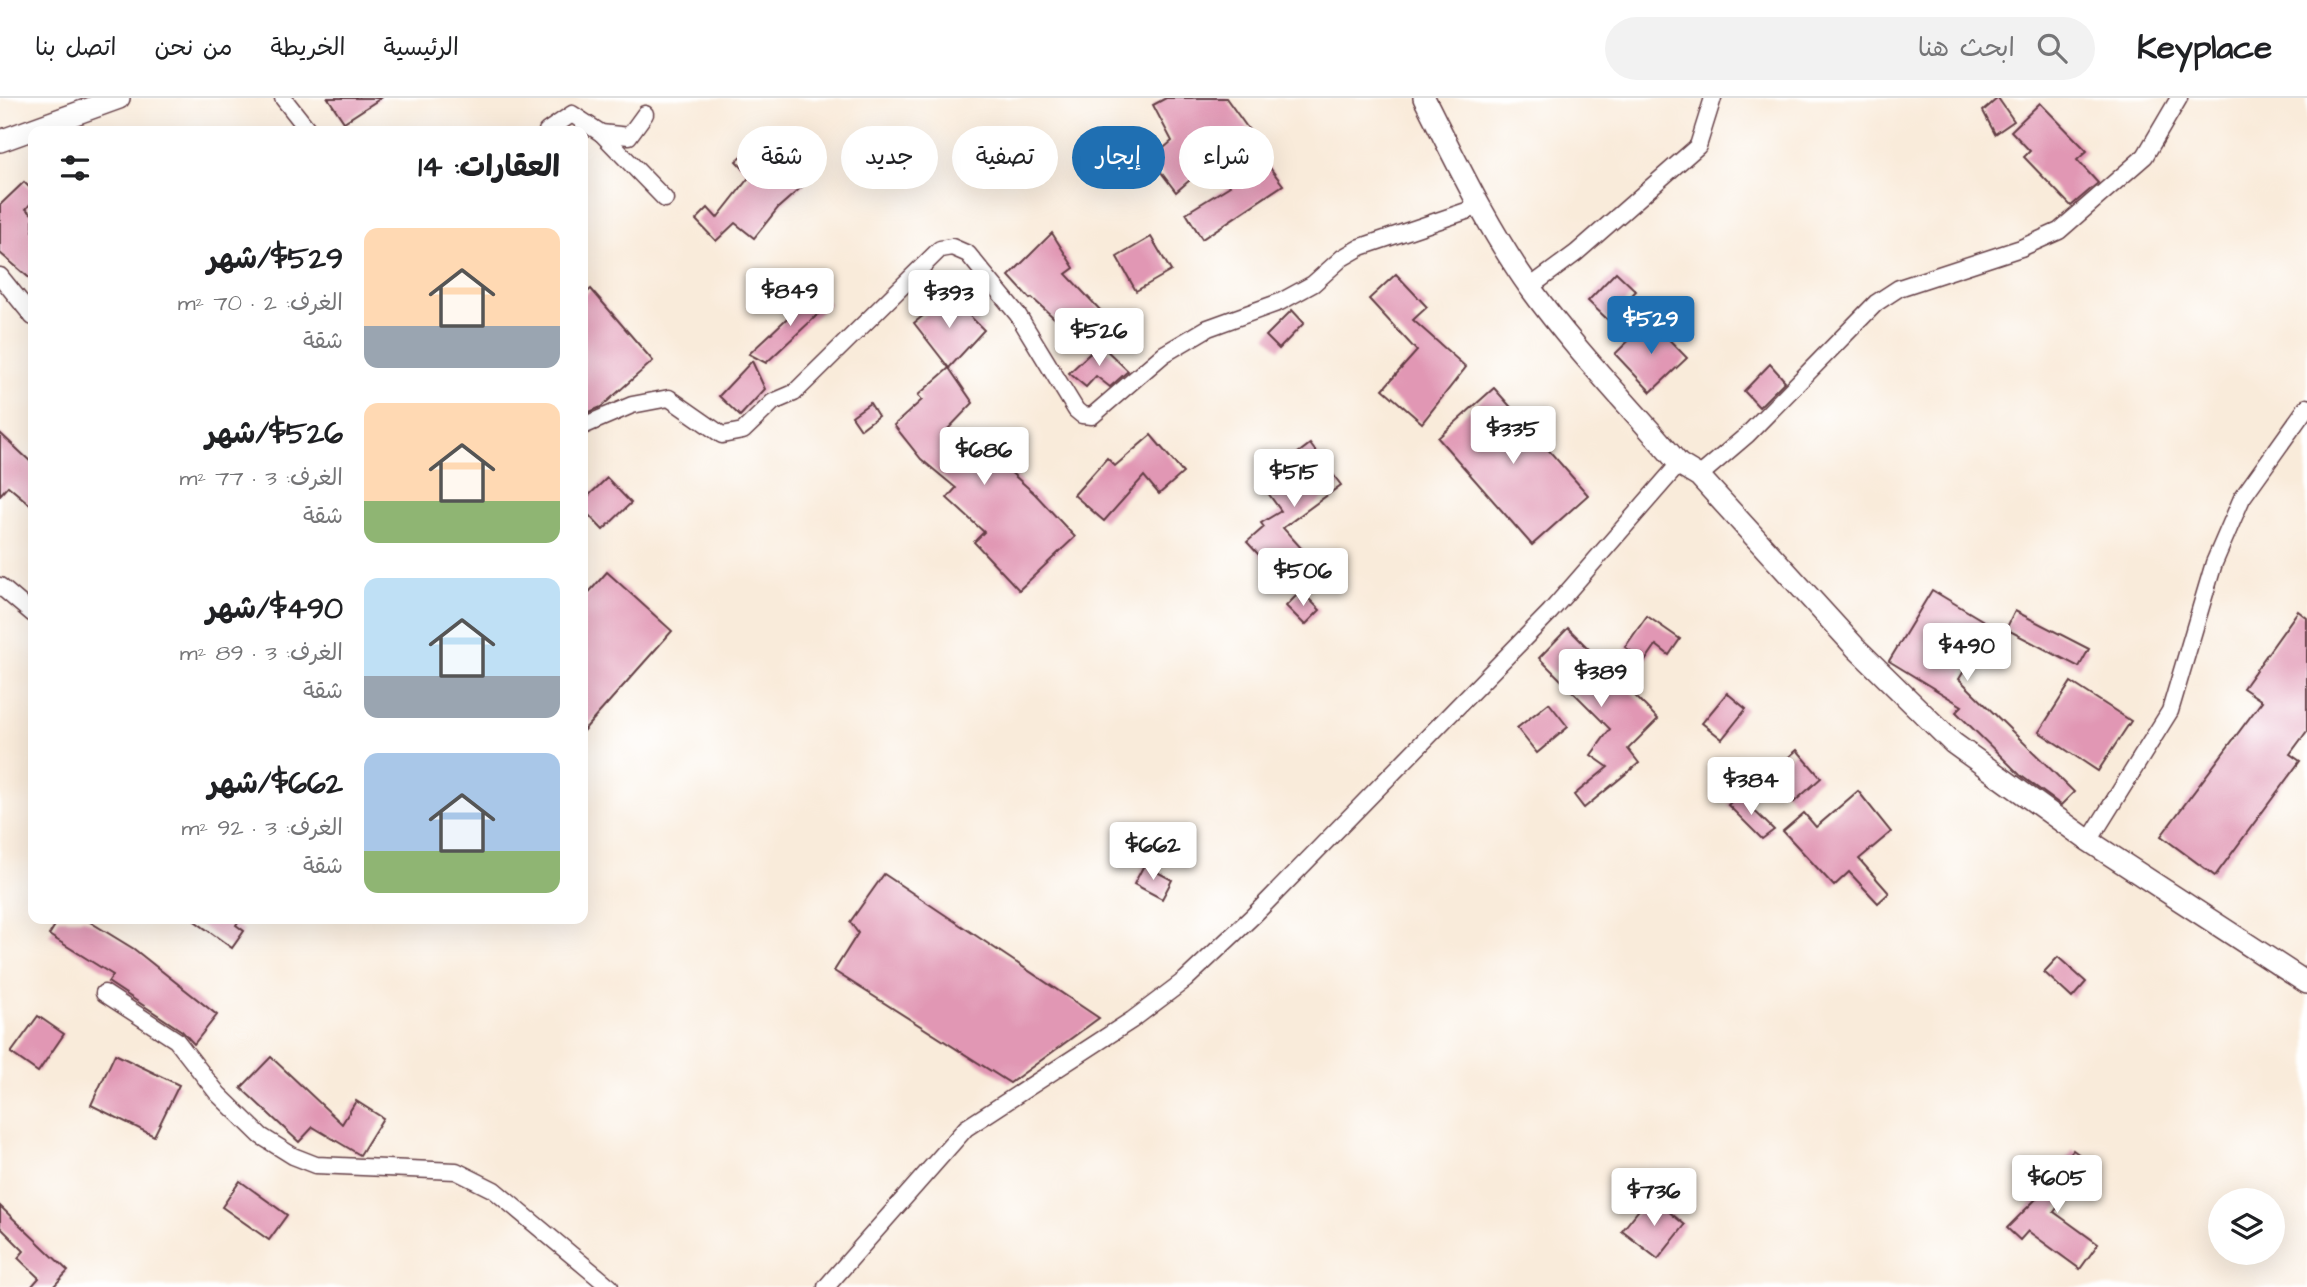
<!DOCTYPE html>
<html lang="ar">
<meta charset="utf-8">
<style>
body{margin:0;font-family:"Architects Daughter","Playpen Sans Arabic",sans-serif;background:#f2f2f2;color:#202124;direction:rtl;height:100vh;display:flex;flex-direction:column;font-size:26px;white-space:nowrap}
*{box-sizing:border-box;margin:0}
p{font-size:23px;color:#757577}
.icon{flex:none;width:38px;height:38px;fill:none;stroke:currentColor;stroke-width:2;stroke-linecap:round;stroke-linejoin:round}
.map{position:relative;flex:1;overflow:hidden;direction:ltr}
.panel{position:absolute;left:28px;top:28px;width:560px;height:798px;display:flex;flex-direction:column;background:#fff;border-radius:14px;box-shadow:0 7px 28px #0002;direction:rtl}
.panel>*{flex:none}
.hud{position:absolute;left:609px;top:28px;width:665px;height:63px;direction:rtl;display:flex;gap:14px}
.fabs{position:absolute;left:2208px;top:1090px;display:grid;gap:14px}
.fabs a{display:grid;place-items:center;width:77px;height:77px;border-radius:50%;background:#fff;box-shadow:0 7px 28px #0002;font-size:35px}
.price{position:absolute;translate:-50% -60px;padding:0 16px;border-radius:7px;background:#fff;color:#222;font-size:23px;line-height:46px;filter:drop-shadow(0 2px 4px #0008)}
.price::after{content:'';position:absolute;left:50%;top:42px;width:21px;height:16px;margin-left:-10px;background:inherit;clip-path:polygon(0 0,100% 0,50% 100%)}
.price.active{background:#1f6fb2;color:#fff}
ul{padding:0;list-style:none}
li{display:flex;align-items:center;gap:21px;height:175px;padding:0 28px}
li span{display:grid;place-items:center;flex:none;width:196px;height:140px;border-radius:14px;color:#555}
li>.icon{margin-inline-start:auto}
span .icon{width:84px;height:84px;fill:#fffc;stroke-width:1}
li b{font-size:30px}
h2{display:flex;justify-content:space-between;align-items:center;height:84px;padding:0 28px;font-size:30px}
.chip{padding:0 24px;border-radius:32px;background:#fff;box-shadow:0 7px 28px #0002;font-size:24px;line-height:63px}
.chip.active{background:#1f6fb2;color:#fff}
header{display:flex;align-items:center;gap:42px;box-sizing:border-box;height:98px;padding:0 35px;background:#fff;border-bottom:2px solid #e0e0e0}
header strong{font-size:33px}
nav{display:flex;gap:38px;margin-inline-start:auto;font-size:24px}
.search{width:490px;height:63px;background:#f2f2f2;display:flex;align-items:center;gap:18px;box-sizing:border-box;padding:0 24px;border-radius:38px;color:#757577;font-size:26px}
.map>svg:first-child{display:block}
.building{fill:#e197b4}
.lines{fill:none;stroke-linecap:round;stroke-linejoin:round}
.minor-casing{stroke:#643e45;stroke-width:19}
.tertiary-casing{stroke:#643e45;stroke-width:24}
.minor{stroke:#fff;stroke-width:16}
.tertiary{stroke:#fff;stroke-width:21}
</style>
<header>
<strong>Keyplace</strong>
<div class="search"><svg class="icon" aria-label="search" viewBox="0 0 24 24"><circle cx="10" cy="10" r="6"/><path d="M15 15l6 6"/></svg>ابحث هنا</div>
<nav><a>الرئيسية</a><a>الخريطة</a><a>من نحن</a><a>اتصل بنا</a></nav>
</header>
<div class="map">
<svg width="2307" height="1189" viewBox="0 0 2307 1189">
<rect width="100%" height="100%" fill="#fff"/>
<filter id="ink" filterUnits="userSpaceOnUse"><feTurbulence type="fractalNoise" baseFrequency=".0143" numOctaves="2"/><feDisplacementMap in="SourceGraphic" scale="14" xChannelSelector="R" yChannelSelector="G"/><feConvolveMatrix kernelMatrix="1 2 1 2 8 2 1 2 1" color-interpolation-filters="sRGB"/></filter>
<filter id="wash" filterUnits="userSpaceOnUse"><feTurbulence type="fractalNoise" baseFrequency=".00686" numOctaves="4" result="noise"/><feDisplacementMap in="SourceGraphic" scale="28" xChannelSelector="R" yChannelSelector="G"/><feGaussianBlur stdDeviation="1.57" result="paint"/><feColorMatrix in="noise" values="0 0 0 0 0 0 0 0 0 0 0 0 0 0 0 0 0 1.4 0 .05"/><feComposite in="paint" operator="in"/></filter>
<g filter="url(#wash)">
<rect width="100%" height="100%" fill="#f9ebda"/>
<g id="blocks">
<g class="building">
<path d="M328,0H381L344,24Z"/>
<path d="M1166,0H1226L1259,46L1254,49L1283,87L1202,141L1186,115L1230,88L1213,62L1176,94L1151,61L1172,43L1153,7Z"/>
<path d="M1998,0L2014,23L1995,36L1983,13Z"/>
<path d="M2040,5L2087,53L2077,62L2098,85L2071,108L2024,59L2030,53L2011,33Z"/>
<path d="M764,39L804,87L778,110L754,140L735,125L716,143L696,122L708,110L717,120L750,78L736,63Z"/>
<path d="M24,84L33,93V103L26,111L33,117V183L0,155V107Z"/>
<path d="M1052,135L1074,170L1066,176L1102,214L1073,237L1032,200L1030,201L1009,178Z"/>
<path d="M1151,139L1171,173L1136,193L1117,159Z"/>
<path d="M1616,174L1636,193L1608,222L1588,203Z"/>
<path d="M1396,176L1427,209L1413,222L1466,269L1422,325L1383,291L1417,253L1369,201Z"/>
<path d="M591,191L653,263L601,309L587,315L583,310V198Z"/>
<path d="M816,193L829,206L766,265L749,256Z"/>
<path d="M949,197L984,232L949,270L914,225Z"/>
<path d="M1292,212L1304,225L1279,251L1266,238Z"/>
<path d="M1650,222L1687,260L1651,294L1615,256Z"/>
<path d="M1100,246L1128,273L1110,289L1096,278L1086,289L1069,275Z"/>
<path d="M752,263L765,291L740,318L719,298Z"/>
<path d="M1770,266L1785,283L1759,309L1744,293Z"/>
<path d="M949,270L973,305L946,333L979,364L988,354L1035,396L1075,439L1019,492L974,444L984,434L947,400L956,390L921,361L894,327L922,302L918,297Z"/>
<path d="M1494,290L1588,397L1532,447L1438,340Z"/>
<path d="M870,305L878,318L861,331L852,318Z"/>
<path d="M0,335L33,366V409L8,388L0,397Z"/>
<path d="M1151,337L1183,375L1159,396L1144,378L1104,423L1074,397L1107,360L1115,368Z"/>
<path d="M1310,346L1341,387L1283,430L1311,461L1319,454L1329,466L1310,482L1289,458L1273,472L1247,444L1264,429L1261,425L1281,413L1260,384Z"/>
<path d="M607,380L631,405L603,432L583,411V403Z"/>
<path d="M607,474L672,533L583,633V501Z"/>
<path d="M1932,492L1992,528L1959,581L2074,694L2061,707L2020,677L1956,614L1962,608L1889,563Z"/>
<path d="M1301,493L1320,512L1305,527L1286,508Z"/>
<path d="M2015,513L2089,551L2079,569L2006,531Z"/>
<path d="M2298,513L2307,520V633L2290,656L2300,663L2215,778L2161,738L2262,603L2243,590Z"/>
<path d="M1647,518L1680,541L1669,557L1656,547L1645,563L1625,549Z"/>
<path d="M1568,530L1658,621L1628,651L1639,665L1584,710L1574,697L1608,669L1591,657L1610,631L1539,560Z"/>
<path d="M2071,584L2131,623L2098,673L2039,634Z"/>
<path d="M1727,595L1746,611L1722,641L1702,625Z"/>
<path d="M1549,605L1568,629L1537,655L1517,630Z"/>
<path d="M1797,652L1821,680L1794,704L1769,676Z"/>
<path d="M1858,693L1891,734L1859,761L1889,795L1878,805L1849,774L1834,788L1783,733L1804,715L1816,729Z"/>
<path d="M1738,697L1774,732L1762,741L1728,707Z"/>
<path d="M1144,767L1172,782L1162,801L1134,786Z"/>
<path d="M884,776L1099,920L1010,985L834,873L858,835L850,824Z"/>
<path d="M59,821H85L134,851L217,917L194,946L182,933L108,884L113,877L49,837Z"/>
<path d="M192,821H240L236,827L244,833L232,850Z"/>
<path d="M2058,859L2086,884L2072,900L2044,874Z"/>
<path d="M38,918L64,936L38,974L11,955Z"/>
<path d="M115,956L179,987L154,1038L91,1007Z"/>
<path d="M271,959L342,1026L356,1003L383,1020L360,1057L313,1029L299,1044L241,990Z"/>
<path d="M2073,1052L2091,1065L2054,1114L2098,1146L2080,1171L2028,1133L2020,1142L2007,1130L2036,1101Z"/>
<path d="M240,1083L287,1117L269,1142L222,1109Z"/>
<path d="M1650,1098L1685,1127L1658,1161L1622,1133Z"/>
<path d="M0,1108L68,1173L53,1189H31L39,1180L18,1160L24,1153L0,1129Z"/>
</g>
</g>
</g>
<g filter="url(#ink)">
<use href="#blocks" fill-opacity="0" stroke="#643e45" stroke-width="2"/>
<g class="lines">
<defs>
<g id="minor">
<path d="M283,0L309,33"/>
<path d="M547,33L572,16L601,35L629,38L645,16"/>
<path d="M601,35L665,101"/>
<path d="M0,178L33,219"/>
<path d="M1530,189L1576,155L1698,48L1713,0"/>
<path d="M583,328L632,307L669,300L722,337L743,333L773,304L794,295L940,151L952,149L968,156L1018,217L1076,312L1082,317L1092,318L1164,256L1208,230L1280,204L1313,186L1342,160L1361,149L1478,109"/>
<path d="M1699,378L1747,337L1876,205L1899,190L2021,150L2059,133L2145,58L2179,0"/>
<path d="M0,488L33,516"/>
<path d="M2089,743L2170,613L2214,465L2242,400L2307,309"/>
<path d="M104,895L176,942L218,996L261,1038L293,1058L316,1067L456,1073L494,1092L610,1189"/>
<path d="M826,1189L966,1030L1132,922L1185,882L1253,818L1550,514L1679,366"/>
</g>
<g id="tertiary">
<path d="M1424,0C1457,65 1488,131 1531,191C1575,252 1630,308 1679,366L1699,378L1856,550L1953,645L2089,743L2307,885"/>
<path d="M0,43L119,0"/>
</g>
</defs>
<use href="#minor" class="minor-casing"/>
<use href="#tertiary" class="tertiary-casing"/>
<use href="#minor" class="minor"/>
<use href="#tertiary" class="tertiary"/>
</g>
</g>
</svg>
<div class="fabs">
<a><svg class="icon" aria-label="layers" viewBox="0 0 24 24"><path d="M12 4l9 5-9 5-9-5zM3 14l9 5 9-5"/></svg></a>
</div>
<b class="price" style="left:790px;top:230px">$849</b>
<b class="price" style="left:949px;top:232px">$393</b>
<b class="price active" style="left:1651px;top:258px">$529</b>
<b class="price" style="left:1099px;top:270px">$526</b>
<b class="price" style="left:1513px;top:368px">$335</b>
<b class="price" style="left:984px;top:389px">$686</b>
<b class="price" style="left:1294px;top:411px">$515</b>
<b class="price" style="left:1303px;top:510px">$506</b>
<b class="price" style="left:1967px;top:585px">$490</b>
<b class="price" style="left:1601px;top:611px">$389</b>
<b class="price" style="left:1751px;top:719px">$384</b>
<b class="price" style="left:1153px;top:784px">$662</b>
<b class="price" style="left:2057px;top:1117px">$605</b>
<b class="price" style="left:1654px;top:1130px">$736</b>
<div class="hud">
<a class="chip">شراء</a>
<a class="chip active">إيجار</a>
<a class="chip">تصفية</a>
<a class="chip">جديد</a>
<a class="chip">شقة</a>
</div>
<section class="panel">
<h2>العقارات: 14<svg class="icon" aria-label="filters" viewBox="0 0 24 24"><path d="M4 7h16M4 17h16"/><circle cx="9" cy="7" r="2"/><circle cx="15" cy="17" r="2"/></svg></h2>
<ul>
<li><span style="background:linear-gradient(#ffd9b3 70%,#9aa5b1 0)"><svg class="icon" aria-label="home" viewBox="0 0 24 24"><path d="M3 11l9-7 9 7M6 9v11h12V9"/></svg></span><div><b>$529/شهر</b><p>الغرف: 2 · 70 m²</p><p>شقة</p></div></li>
<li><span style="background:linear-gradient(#ffd9b3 70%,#8fb573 0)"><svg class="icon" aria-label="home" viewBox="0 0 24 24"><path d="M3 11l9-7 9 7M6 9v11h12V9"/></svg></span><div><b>$526/شهر</b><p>الغرف: 3 · 77 m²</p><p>شقة</p></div></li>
<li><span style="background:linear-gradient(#bfe0f5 70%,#9aa5b1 0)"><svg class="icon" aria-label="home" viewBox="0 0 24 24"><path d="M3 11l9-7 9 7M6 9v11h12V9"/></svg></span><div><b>$490/شهر</b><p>الغرف: 3 · 89 m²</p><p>شقة</p></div></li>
<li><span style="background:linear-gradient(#a9c7e8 70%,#8fb573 0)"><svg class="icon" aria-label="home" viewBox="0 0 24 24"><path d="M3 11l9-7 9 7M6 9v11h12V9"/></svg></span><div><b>$662/شهر</b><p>الغرف: 3 · 92 m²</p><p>شقة</p></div></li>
</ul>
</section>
</div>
